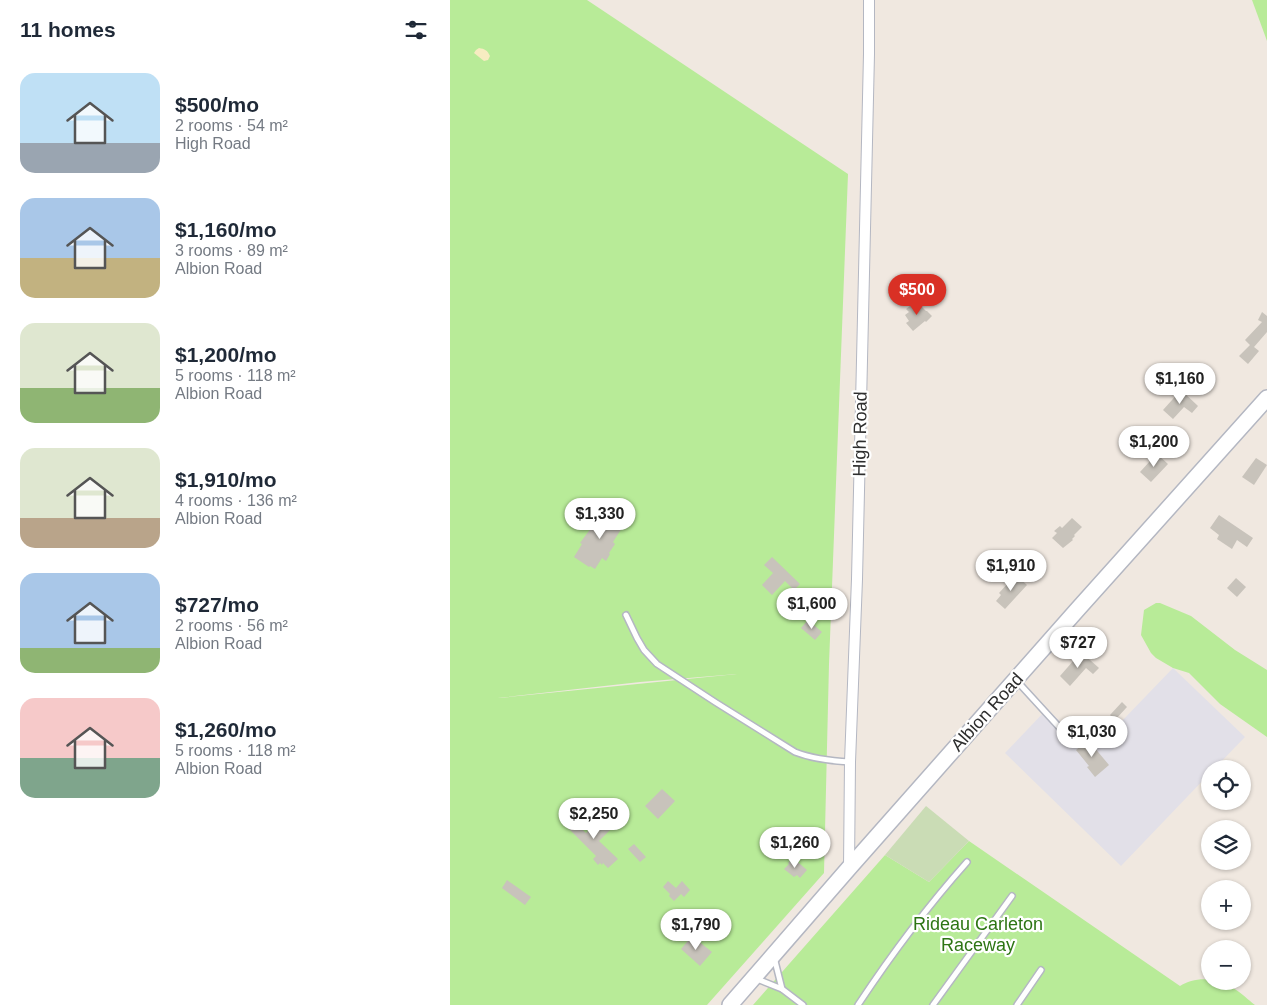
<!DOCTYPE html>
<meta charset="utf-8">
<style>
body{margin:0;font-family:Helvetica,sans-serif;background:#f6f6f7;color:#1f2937;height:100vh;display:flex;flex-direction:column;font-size:19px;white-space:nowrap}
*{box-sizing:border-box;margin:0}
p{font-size:16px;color:#747a83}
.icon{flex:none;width:28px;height:28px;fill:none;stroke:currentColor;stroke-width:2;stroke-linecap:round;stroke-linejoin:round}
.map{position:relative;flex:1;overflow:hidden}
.drawer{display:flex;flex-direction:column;background:#fff;width:450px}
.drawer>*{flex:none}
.controls{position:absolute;left:751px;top:760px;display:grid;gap:10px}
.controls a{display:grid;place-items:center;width:50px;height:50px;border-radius:50%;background:#fff;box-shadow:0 1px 4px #0004;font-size:25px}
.price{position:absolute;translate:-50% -42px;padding:0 11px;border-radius:18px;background:#fff;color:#222;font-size:16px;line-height:32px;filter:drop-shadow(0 1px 2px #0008)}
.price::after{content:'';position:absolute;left:50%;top:30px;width:15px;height:11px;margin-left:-8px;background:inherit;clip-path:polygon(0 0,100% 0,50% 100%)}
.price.on{background:#d93025;color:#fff}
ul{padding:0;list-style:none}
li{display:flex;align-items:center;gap:15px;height:125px;padding:0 20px}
li span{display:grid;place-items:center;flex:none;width:140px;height:100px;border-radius:15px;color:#555}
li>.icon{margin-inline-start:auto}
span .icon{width:60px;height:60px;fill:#fffc;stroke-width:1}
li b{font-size:21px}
h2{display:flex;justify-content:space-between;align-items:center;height:60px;padding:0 20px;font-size:21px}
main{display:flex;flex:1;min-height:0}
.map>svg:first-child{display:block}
.industrial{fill:#e2e0e8}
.green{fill:#b8eb98;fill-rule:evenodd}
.sand{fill:#f7ecc1}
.cemetery{fill:#cadcb5}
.building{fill:#c8c3bb}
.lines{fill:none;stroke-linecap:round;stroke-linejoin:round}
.service-casing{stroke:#b4b7c2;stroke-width:8}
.minor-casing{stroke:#b4b7c2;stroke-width:12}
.secondary-casing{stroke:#b4b7c2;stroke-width:18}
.service{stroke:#fff;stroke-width:5}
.minor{stroke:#fff;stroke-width:10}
.secondary{stroke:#fff;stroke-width:15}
.labels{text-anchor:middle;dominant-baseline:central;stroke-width:4.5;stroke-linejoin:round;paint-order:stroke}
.street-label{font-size:18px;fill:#2e2e2e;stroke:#fff}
.park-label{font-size:18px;fill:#2d7514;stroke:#fff}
</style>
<main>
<section class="drawer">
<h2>11 homes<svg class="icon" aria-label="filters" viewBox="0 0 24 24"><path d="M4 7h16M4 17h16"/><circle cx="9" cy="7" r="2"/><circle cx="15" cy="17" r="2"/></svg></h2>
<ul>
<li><span style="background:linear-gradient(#bfe0f5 70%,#9aa5b1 0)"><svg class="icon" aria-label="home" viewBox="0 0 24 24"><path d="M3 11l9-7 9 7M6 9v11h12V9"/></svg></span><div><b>$500/mo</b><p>2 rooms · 54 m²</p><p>High Road</p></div></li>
<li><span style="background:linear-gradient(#a9c7e8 60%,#c2b280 0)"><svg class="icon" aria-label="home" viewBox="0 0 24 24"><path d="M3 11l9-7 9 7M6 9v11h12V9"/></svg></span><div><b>$1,160/mo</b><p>3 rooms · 89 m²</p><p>Albion Road</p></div></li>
<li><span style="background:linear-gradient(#dfe7d0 65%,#8fb573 0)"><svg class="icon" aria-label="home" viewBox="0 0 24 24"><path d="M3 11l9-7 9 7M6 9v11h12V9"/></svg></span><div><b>$1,200/mo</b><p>5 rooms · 118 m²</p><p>Albion Road</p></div></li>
<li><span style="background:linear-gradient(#dfe7d0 70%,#b9a48a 0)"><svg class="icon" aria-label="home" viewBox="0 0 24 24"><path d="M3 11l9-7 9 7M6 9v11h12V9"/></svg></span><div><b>$1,910/mo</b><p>4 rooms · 136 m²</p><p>Albion Road</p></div></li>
<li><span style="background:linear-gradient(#a9c7e8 75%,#8fb573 0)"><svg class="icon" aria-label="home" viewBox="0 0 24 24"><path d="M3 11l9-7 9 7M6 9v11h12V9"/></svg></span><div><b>$727/mo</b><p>2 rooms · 56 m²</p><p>Albion Road</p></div></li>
<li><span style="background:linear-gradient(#f6c9c9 60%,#7fa58c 0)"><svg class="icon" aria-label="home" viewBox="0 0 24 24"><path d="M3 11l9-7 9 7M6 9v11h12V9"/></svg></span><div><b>$1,260/mo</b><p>5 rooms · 118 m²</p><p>Albion Road</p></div></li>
</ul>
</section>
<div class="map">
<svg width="817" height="1005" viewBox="0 0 817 1005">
<rect width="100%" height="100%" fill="#f0e8e0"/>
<path class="industrial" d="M723,668L795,737L764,769H760V773L671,866L555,753L597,709L642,752Z"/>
<g class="green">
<path d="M0,0H137L398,174L379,664L374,873L257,1005H0ZM287,674L49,698H48L190,682Z"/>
<path d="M802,0H817V41Z"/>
<path d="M706,603H710L741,616L785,650L817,670V737L770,704L739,673L723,668L706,658L701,653L691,635L694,610Z"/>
<path d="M519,841L730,986C738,981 751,978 760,980V981C780,981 791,994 805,1005H303L435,855L479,882Z"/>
</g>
<path class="sand" d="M29,48C35,49 37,50 40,56L38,60L34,61L24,53L26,50Z"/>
<path class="cemetery" d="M476,806L519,841L479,882L435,855Z"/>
<g class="building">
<path d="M465,302L468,306H471L476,311H477L482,316L476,322L475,321L463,331L456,323L459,321L455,315L459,312L456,309Z"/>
<path d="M812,312L817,316V332L804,347L809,351L798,364L789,356L800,345L795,340L812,322L808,320Z"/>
<path d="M731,390L748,406L742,413L734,407L723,419L713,410Z"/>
<path d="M706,453L718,464L701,482L690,472L701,460L700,459Z"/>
<path d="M806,458L817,465L804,485L792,477Z"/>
<path d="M155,509L175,523L163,542L165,544L159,553L160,554L156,561L152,558L145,569L140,566L139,567L124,557L132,544L130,543L141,528L142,529Z"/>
<path d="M769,515L803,538L797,547L787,540L782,549L767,539L769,535L760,528Z"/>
<path d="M622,518L632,527L624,535L625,536L622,539L623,540L613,548L602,538L607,533L604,531L610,526L612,528Z"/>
<path d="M322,557L350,584L344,590L335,581L322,595L312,585L323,573L314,565Z"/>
<path d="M568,577L577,585L555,609L546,601L551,595L549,593L560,581L562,583Z"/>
<path d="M786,578L796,587L787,597L777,588Z"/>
<path d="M358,620L372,632L365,640L351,628Z"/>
<path d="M631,652L649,668L643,674L636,668L620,686L610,676Z"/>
<path d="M672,702L677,707L665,720L660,715Z"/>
<path d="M638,740L659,765L645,777L637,767L639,766L626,750Z"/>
<path d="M212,789L225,801L208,819L195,806Z"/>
<path d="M118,816L136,833L151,817L162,828L149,841L168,859L158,868L153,863L152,865L150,863L148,865L143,859L146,856L112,822Z"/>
<path d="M184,844L196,857L190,862L178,849Z"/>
<path d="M343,858L357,870L350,878L347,875L344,877L334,869L339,864L338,863Z"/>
<path d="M57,880L81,897L75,905L52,888Z"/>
<path d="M218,881L226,888L232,881L240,890L234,897L231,894L224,901L219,896L220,894L213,887Z"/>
<path d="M242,936L262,952L250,966L231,949Z"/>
</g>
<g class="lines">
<defs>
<g id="service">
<path d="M176,615L187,638L194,650L207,664L265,702L345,752C363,759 381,761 400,762"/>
<path d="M566,680L620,739"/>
<path d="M324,957L332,989L353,1005"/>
<path d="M307,979L332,989"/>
<path d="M408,1005C441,955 477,907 517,862"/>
<path d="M483,1005L562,896"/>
<path d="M567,1005L591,970"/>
</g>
<path id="minor" d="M399,868L400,762L407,579L419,54V0"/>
<path id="secondary" d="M280,1005L399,868L627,610L817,398"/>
</defs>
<use href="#service" class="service-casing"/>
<use href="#minor" class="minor-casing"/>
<use href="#secondary" class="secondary-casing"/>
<use href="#service" class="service"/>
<use href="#minor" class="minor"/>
<use href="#secondary" class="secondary"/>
</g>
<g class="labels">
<g class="street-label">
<text transform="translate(410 434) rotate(-89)">High Road</text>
<text transform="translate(537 712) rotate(-48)">Albion Road</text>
</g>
<g class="park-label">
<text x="528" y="924">Rideau Carleton<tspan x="528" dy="21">Raceway</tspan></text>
</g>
</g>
</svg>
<div class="controls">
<a><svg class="icon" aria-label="locate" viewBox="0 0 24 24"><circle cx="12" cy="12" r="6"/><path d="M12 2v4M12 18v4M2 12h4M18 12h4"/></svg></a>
<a><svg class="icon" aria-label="layers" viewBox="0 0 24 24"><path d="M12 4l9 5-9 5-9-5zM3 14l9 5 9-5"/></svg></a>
<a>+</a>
<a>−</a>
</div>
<b class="price on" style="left:467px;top:316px">$500</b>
<b class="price" style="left:730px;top:405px">$1,160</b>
<b class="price" style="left:704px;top:468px">$1,200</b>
<b class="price" style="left:150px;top:540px">$1,330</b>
<b class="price" style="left:561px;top:592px">$1,910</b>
<b class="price" style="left:362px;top:630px">$1,600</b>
<b class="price" style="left:628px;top:669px">$727</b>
<b class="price" style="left:642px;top:758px">$1,030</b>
<b class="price" style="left:144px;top:840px">$2,250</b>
<b class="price" style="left:345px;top:869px">$1,260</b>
<b class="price" style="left:246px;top:951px">$1,790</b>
</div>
</main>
